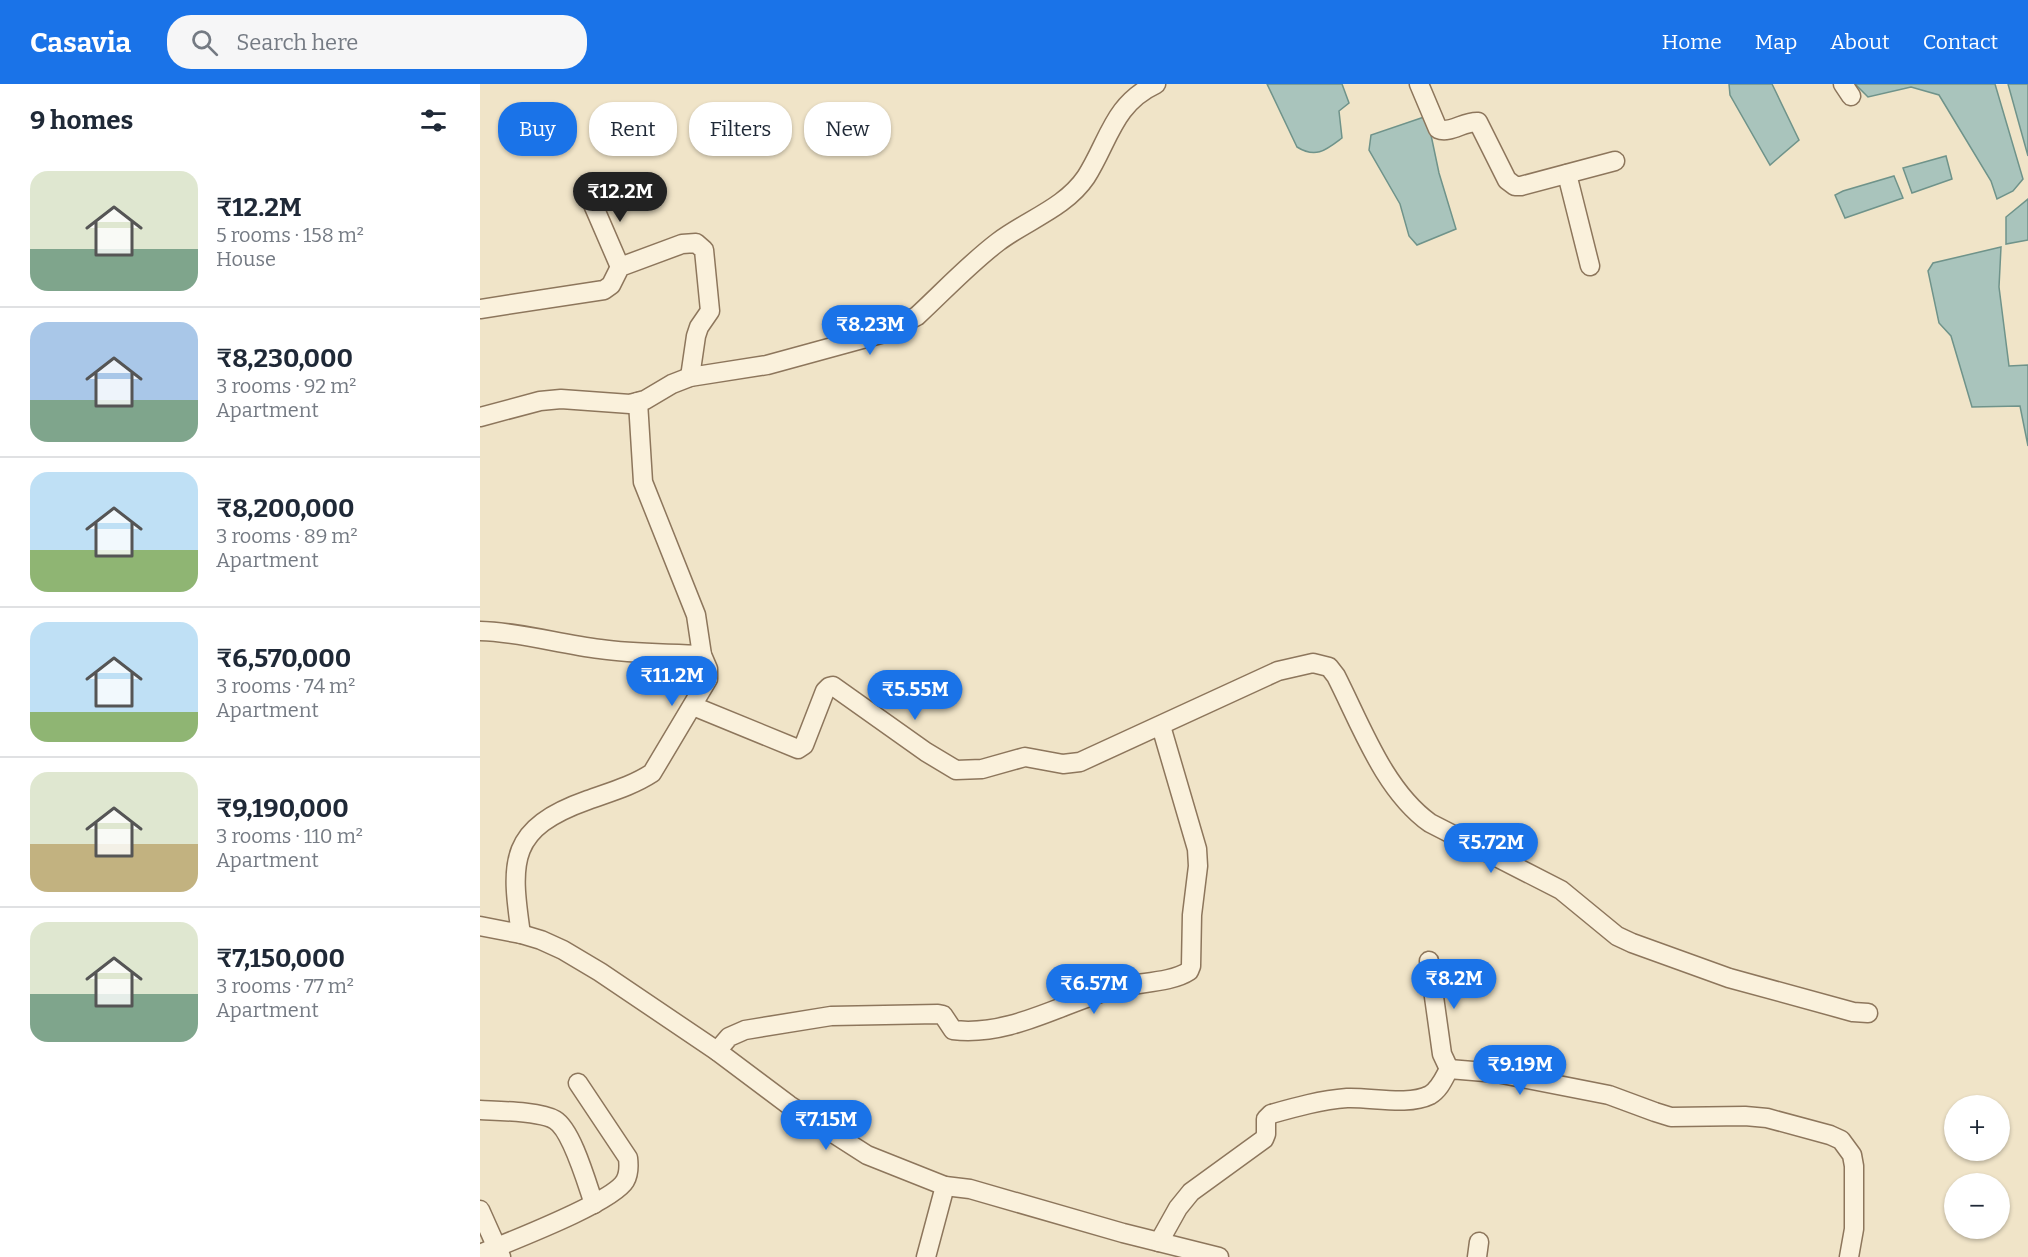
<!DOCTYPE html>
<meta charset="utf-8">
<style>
body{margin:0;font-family:Bitter,serif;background:#f6f6f7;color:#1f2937;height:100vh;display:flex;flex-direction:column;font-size:22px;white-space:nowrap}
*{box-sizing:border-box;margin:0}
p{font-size:20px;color:#747a83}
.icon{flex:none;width:33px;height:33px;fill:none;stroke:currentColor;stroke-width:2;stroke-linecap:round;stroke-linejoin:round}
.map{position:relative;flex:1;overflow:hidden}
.drawer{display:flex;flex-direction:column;background:#fff;width:480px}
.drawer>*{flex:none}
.banner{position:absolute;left:18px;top:18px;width:570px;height:54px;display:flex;gap:12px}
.fabs{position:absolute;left:1464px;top:1011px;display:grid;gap:12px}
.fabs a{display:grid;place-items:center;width:66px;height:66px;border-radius:50%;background:#fff;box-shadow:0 2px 4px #0004;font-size:30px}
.price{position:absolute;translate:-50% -51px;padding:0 14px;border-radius:21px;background:#1a73e8;color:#fff;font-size:20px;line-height:39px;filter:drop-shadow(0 2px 3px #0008)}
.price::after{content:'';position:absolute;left:50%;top:36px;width:18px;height:14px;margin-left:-9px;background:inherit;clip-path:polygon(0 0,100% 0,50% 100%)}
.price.on{background:#222;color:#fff}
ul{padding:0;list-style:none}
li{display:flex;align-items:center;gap:18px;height:150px;padding:0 30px}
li+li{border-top:2px solid #e0e1e3}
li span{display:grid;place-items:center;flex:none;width:168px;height:120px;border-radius:18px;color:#555}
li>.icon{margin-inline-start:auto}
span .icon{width:72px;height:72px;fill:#fffc;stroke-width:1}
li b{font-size:26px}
h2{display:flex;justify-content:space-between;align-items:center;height:72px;padding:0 30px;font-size:26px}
.pill{padding:0 21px;border-radius:24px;background:#fff;box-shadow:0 2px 4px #0004;font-size:21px;line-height:54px}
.pill.on{background:#1a73e8;color:#fff}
header{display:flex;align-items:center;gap:36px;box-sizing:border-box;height:84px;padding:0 30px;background:#1a73e8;color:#fff}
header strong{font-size:28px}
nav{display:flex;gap:33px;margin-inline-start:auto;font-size:21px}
.search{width:420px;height:54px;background:#f6f6f7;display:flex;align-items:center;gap:15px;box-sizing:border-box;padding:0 21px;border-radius:24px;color:#747a83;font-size:22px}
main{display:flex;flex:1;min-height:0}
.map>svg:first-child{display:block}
.water{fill:#a9c4bc;stroke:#6f938a;stroke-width:1.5}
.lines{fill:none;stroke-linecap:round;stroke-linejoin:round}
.minor-casing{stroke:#8d765c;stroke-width:21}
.minor{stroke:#faf1dc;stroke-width:18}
</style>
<header>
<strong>Casavia</strong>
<div class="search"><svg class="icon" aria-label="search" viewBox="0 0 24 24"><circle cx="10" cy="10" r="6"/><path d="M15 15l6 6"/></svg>Search here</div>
<nav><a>Home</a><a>Map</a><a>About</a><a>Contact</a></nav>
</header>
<main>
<section class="drawer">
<h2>9 homes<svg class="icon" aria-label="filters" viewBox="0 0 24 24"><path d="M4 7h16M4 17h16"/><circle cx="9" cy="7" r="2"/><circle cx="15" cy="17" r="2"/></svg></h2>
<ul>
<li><span style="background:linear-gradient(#dfe7d0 65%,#7fa58c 0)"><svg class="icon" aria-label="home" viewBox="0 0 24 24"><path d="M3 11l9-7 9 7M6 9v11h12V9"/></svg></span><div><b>₹12.2M</b><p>5 rooms · 158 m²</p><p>House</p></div></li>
<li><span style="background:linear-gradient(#a9c7e8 65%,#7fa58c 0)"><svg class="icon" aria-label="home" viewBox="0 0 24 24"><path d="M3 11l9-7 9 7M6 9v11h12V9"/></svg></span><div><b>₹8,230,000</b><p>3 rooms · 92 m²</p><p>Apartment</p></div></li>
<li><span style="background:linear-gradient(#bfe0f5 65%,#8fb573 0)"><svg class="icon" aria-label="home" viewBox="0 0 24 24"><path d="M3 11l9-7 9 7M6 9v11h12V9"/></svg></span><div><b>₹8,200,000</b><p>3 rooms · 89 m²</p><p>Apartment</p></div></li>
<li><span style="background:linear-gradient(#bfe0f5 75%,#8fb573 0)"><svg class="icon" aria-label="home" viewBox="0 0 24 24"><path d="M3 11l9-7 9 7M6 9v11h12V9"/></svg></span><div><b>₹6,570,000</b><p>3 rooms · 74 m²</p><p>Apartment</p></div></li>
<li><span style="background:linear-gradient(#dfe7d0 60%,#c2b280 0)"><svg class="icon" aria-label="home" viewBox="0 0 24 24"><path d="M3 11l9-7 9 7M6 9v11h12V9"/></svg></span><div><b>₹9,190,000</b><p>3 rooms · 110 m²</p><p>Apartment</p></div></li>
<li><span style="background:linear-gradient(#dfe7d0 60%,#7fa58c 0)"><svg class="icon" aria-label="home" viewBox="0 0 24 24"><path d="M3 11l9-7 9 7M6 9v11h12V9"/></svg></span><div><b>₹7,150,000</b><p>3 rooms · 77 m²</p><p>Apartment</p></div></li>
</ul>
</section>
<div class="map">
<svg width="1548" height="1173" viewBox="0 0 1548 1173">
<rect width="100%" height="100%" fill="#f0e4c8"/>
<g class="water">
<path d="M787,0H862L869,19L859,27L862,54C846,66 836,75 817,63Z"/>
<path d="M1249,0H1292L1319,56L1290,81L1250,11Z"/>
<path d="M1375,0H1515L1543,95L1533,107L1517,115L1511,97L1459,11L1431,3L1388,13Z"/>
<path d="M1528,0H1548V72Z"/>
<path d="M947,32L959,89L976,145L937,161L929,152L920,120L889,66L891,51Z"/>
<path d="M1466,72L1472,95L1432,109L1423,84Z"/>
<path d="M1414,92L1423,114L1365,134L1355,111L1363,107Z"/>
<path d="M1548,115V156L1526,160V133Z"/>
<path d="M1521,163L1519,203L1529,282L1548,281V362L1540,322L1492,323L1471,252L1459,239L1448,187L1453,179Z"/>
</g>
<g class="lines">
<defs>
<g id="minor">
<path d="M939,0L958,45C970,50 984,37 998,38L1027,96L1035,102H1041L1135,77"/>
<path d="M1363,0L1371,12"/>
<path d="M1087,90L1110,182"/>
<path d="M108,109L140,183"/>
<path d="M0,225L124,206L131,201L140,183L202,160L216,159L224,166L230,227L219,243L216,252L210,293"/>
<path d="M0,333L60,317L81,315L150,320L165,316L192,300L210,293L287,281L404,249L437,232C464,207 489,180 518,158C547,136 585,124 606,93C629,57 633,20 676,0"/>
<path d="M0,547C40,548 79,560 120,565C153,570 188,569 222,571"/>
<path d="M213,622L318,665L324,661L345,607L349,603L353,602L446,668L476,686L502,685L545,673L583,680L600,678L798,587L833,579L849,583L856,592C881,641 904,706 950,739L1081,806L1137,852L1152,859L1249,894L1373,928L1388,929"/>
<path d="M0,842L41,850L61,856L83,866L120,888L237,967L309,1021L387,1071L465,1102L490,1105L643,1149L739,1173"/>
<path d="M41,850C30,776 29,744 108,716C130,708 152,702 172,689L228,595V585L222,571L216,531L163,398L158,318"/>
<path d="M949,877L962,970L969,985"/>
<path d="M237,967L249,953L265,946L351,932L458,930L463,931L473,946C531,953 583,918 637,904C658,898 691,899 709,887L711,882L712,831L718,782L717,765L681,642"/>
<path d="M0,1026C18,1027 60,1027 75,1036C92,1046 107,1100 114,1120"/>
<path d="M0,1126L21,1173"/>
<path d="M679,1158L698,1124L711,1108L784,1055L786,1050V1035L791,1030C816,1023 841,1016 867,1014C892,1013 928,1022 950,1011C960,1005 964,994 969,985L1017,989L1129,1011L1175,1028L1191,1033L1265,1032L1287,1034L1350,1051L1361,1056L1372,1071L1374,1082V1145L1369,1173"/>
<path d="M0,1170C28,1158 132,1119 145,1097C149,1090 149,1082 148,1074L98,999"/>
<path d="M446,1173L465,1102"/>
<path d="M997,1173L999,1158"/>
</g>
</defs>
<use href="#minor" class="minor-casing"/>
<use href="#minor" class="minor"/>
</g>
</svg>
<div class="fabs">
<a>+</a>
<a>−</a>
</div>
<b class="price on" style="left:140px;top:139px">₹12.2M</b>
<b class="price" style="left:390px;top:272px">₹8.23M</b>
<b class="price" style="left:192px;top:623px">₹11.2M</b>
<b class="price" style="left:435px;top:637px">₹5.55M</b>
<b class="price" style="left:1011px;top:790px">₹5.72M</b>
<b class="price" style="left:974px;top:926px">₹8.2M</b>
<b class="price" style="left:614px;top:931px">₹6.57M</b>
<b class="price" style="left:1040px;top:1012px">₹9.19M</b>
<b class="price" style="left:346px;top:1067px">₹7.15M</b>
<div class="banner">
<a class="pill on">Buy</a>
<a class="pill">Rent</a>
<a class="pill">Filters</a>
<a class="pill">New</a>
</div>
</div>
</main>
